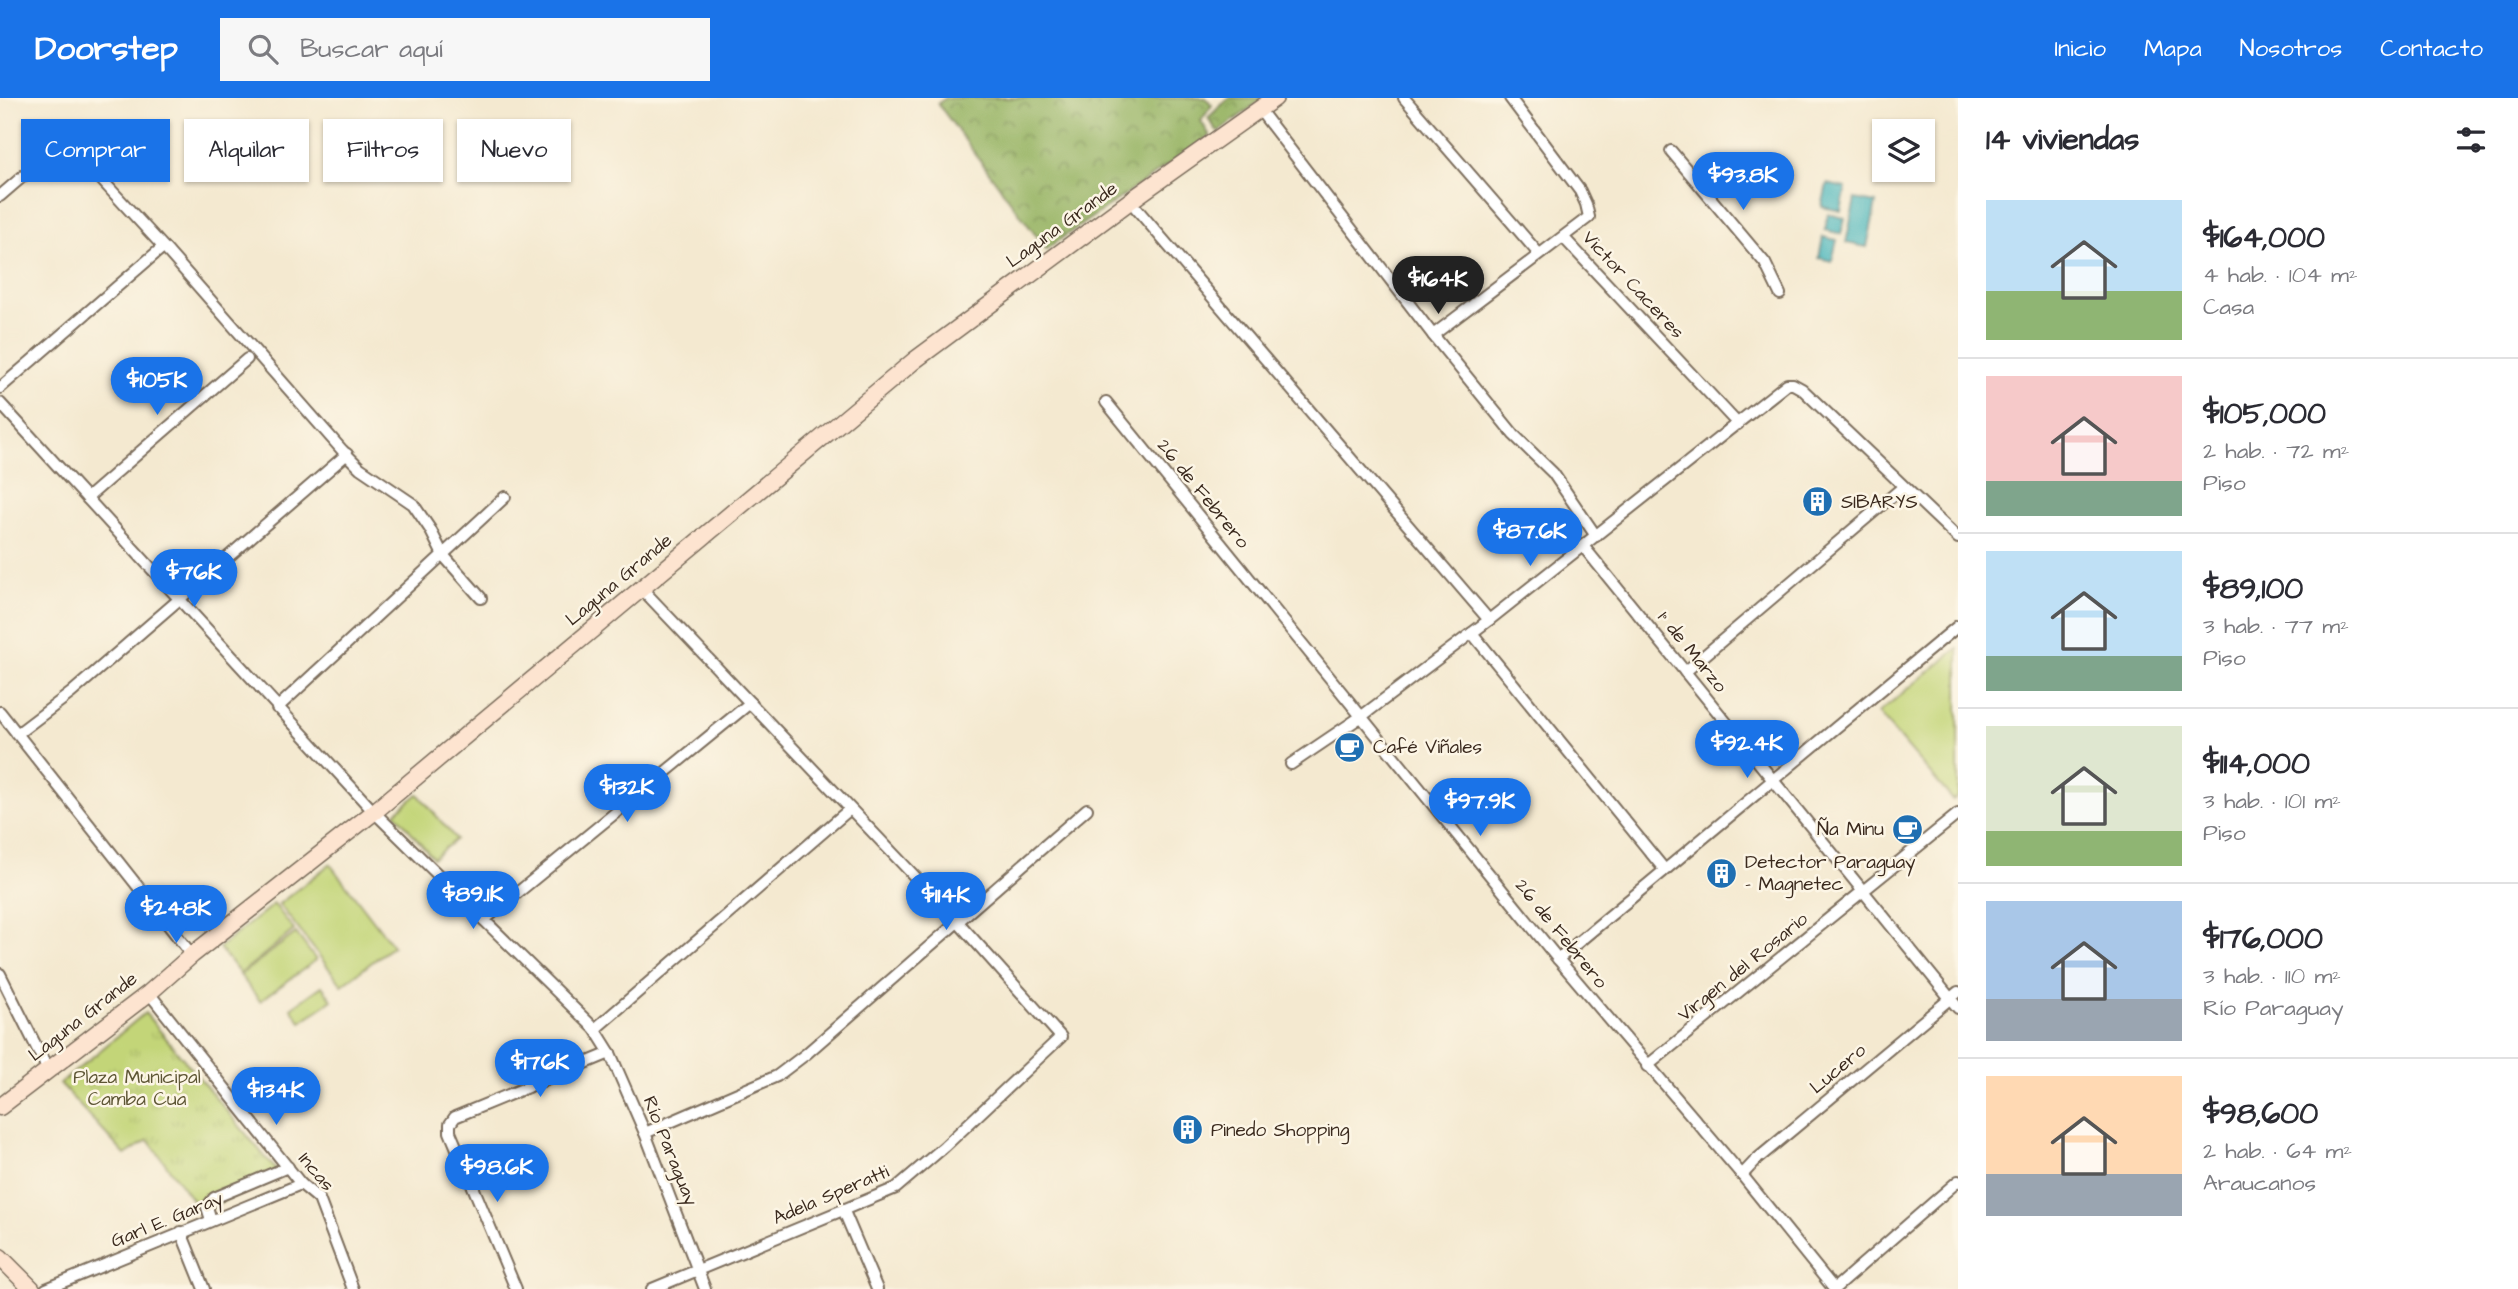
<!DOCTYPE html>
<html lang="es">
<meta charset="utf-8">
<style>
body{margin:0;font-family:"Architects Daughter",sans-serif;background:#f7f7f7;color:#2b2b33;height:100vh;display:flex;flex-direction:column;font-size:26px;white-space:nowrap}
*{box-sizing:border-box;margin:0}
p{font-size:23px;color:#7c7c81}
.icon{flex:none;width:38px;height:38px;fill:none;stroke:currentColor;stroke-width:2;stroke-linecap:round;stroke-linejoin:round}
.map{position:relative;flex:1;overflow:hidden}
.panel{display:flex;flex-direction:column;background:#fff;width:560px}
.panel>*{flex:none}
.top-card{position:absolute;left:21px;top:21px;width:665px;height:63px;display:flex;gap:14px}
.fabs{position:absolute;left:1872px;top:21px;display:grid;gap:14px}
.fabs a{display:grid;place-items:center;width:63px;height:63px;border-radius:0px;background:#fff;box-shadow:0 2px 5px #0004;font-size:35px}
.price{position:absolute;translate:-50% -60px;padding:0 16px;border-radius:24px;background:#1a73e8;color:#fff;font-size:23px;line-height:46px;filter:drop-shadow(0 2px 4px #0008)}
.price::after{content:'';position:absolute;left:50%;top:42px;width:21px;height:16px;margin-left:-10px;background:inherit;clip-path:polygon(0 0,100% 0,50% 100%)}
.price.current{background:#222;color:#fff}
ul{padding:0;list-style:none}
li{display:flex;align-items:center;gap:21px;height:175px;padding:0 28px}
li+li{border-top:2px solid #e1e1e2}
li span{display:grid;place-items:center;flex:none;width:196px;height:140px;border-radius:0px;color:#555}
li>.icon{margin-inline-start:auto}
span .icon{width:84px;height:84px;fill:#fffc;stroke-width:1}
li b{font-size:30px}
h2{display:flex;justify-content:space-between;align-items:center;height:84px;padding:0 28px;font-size:30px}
.pill{padding:0 24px;border-radius:0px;background:#fff;box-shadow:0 2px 5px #0004;font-size:24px;line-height:63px}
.pill.current{background:#1a73e8;color:#fff}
header{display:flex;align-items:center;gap:42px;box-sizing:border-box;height:98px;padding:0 35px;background:#1a73e8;color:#fff}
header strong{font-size:33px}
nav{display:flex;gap:38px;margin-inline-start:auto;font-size:24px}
.search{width:490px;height:63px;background:#f7f7f7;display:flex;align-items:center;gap:18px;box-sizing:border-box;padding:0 24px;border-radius:0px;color:#7c7c81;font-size:26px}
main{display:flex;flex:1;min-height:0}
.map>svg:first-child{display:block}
.grass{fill:url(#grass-tufts);stroke:#7f804b;stroke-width:2}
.forest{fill:url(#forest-crowns);stroke:#6a7043;stroke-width:2}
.garden{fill:#c3d578;stroke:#7f804b;stroke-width:2}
.water{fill:#43b3ba;stroke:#3f6e6c;stroke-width:2}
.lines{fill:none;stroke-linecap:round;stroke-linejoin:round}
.street-casing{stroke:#7c6d5c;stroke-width:14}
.secondary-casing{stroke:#7c6d5c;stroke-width:19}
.street{stroke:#fff;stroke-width:10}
.secondary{stroke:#fde4d0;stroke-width:16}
.labels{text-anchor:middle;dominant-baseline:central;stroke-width:5;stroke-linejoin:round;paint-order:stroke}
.street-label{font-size:19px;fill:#3b2a1e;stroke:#fcf5e5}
.poi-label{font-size:19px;fill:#3b2a1e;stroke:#fcf5e5;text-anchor:start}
.park-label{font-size:19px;fill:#5d5534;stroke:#fcf5e5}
</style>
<header>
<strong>Doorstep</strong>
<div class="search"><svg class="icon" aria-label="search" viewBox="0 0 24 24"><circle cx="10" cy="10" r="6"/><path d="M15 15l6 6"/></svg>Buscar aquí</div>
<nav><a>Inicio</a><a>Mapa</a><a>Nosotros</a><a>Contacto</a></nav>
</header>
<main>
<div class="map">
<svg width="1958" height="1191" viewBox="0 0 1958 1191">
<defs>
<pattern id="grass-tufts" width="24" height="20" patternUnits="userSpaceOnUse" patternTransform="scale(1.75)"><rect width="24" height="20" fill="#c3d578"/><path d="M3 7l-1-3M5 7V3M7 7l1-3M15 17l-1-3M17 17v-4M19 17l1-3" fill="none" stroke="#a8b767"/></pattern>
<pattern id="forest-crowns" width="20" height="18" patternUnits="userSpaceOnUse" patternTransform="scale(1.75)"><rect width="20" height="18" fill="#9ab668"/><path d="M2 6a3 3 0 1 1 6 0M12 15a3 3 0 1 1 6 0" fill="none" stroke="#7f9455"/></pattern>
</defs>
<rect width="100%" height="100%" fill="#fcf5e5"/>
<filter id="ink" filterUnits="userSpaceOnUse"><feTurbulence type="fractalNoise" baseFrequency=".0143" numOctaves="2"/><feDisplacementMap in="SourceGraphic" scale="14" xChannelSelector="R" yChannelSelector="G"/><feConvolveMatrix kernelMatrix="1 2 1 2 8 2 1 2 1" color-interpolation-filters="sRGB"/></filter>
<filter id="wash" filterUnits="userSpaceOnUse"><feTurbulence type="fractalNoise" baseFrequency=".00686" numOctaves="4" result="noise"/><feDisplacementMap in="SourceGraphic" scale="28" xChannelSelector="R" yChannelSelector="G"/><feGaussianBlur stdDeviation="1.57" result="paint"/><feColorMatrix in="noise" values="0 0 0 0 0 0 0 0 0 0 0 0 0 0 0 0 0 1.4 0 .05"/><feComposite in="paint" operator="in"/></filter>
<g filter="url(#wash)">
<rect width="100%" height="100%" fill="#f4e9d0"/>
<path class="grass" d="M145,915L277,1073L202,1115L148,1042L125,1057L60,986Z"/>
<g class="forest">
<path d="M945,0H1206L1212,7L1201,23L1210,38L1046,151L938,6Z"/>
<path d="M1229,0H1264L1218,34L1208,20Z"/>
</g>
<g class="garden">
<path d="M1958,550V698L1953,702L1878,615Z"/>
<path d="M418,696L456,741L433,760L395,715Z"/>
<path d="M330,766L393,848L342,887L279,806Z"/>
<path d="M274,806L294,832L240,876L219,850Z"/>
<path d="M296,835L316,862L260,903L240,877Z"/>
<path d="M322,888L332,902L301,924L291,910Z"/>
</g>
<g class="water">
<path d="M1827,86L1846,90L1841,113L1822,109Z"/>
<path d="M1855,101L1876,105L1867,149L1846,145Z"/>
<path d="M1828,116L1845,120L1841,136L1825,132Z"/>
<path d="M1823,139L1837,142L1832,163L1819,160Z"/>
</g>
</g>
<g filter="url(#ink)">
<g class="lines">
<defs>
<g id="street">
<path d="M1404,0L1539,156"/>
<path d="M1259,11L1433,237L1514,337L1553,375L1596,438"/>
<path d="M1671,53L1765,165L1780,196"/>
<path d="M0,98L65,42L169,155L342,352L360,370L413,406L430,431L443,457L481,500"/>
<path d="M1130,103L1489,522"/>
<path d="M1564,140L1738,326"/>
<path d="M1433,237L1589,119L1586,106L1580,93L1510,0"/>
<path d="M0,290L163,149"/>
<path d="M1106,304L1558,861L1742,1077L1834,1191L1958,1083"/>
<path d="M0,305L374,714L595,931L610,955L645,1035L705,1191"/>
<path d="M87,400L247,261"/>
<path d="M1583,448L1958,910"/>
<path d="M642,491L957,823L1061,939L944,1049L896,1090L652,1191"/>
<path d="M1472,535L1664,771"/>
<path d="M1685,574L1903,389"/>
<path d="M277,610L505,399"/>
<path d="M0,614L192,857"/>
<path d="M17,636L71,595L347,356"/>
<path d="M1291,666L1362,618L1489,522L1787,286H1793L1802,291L1958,440"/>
<path d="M484,822L750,605"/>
<path d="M1558,861L1958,528"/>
<path d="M0,876L48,972"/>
<path d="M149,895L301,1086L319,1101L353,1191"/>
<path d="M595,931L850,711"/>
<path d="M1647,968L1958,716"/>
<path d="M645,1035L777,978L806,956L1087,711"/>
<path d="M1742,1077L1756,1062L1958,894"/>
<path d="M843,1111L877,1191"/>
<path d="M211,1122L207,1109L214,1100L288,1069"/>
<path d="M181,1134L204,1191"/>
<path d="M46,1191L301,1086"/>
<path d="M516,1191L450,1034V1026L455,1019L610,955"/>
</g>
<g id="secondary">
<path d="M0,1009L149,895L192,857L374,714L915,262L1130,103L1275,0"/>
<path d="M0,1159L32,1191"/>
</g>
</defs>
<use href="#street" class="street-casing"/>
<use href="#secondary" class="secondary-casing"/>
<use href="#street" class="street"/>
<use href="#secondary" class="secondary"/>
</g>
</g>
<defs>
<symbol id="building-disc" viewBox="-11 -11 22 22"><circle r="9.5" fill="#1f6fb2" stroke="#fcf5e5"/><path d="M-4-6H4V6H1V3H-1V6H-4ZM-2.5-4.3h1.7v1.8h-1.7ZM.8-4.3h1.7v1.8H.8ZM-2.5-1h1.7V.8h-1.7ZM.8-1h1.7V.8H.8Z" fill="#fff"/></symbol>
<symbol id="cafe-disc" viewBox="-11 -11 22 22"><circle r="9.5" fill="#1f6fb2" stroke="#fcf5e5"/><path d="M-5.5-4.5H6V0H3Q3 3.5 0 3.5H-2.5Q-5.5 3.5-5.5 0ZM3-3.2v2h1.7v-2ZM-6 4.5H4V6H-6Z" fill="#fff"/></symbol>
</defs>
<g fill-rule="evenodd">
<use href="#building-disc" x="1800" y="386" width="35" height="35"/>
<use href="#cafe-disc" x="1332" y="632" width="35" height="35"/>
<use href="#cafe-disc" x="1890" y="714" width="35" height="35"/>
<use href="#building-disc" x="1704" y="758" width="35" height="35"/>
<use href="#building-disc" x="1170" y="1014" width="35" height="35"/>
</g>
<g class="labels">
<g class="street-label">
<text transform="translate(1062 127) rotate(-36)">Laguna Grande</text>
<text transform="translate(1633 187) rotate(47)">Victor Caceres</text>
<text transform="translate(1203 396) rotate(51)">26 de Febrero</text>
<text transform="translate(619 482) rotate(-40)">Laguna Grande</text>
<text transform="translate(1692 554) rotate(51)">1° de Marzo</text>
<text transform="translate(1561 836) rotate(51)">26 de Febrero</text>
<text transform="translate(1743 869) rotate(-39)">Virgen del Rosario</text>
<text transform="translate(83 919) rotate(-38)">Laguna Grande</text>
<text transform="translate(1838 971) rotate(-40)">Lucero</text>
<text transform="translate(670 1053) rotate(68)">Río Paraguay</text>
<text transform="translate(316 1074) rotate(50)">Incas</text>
<text transform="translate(831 1097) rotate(-23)">Adela Speratti</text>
<text transform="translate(167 1122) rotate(-22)">Garl E. Garay</text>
</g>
<g class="poi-label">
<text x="1841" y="404">SIBARYS</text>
<text x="1373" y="649">Café Viñales</text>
<text x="1884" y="731" text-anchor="end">Ña Minu</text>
<text x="1745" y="764">Detector Paraguay<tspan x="1745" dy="22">- Magnetec</tspan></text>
<text x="1211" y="1032">Pinedo Shopping</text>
</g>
<g class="park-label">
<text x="137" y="979">Plaza Municipal<tspan x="137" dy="22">Camba Cua</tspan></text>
</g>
</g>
</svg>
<div class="fabs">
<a><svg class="icon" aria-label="layers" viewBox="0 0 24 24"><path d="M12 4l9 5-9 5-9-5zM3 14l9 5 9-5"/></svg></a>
</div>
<b class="price" style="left:1743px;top:114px">$93.8K</b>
<b class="price current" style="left:1438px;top:218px">$164K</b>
<b class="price" style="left:157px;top:319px">$105K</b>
<b class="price" style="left:1530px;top:470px">$87.6K</b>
<b class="price" style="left:194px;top:511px">$76K</b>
<b class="price" style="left:1747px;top:682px">$92.4K</b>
<b class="price" style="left:627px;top:726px">$132K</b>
<b class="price" style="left:1480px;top:740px">$97.9K</b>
<b class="price" style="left:473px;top:833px">$89.1K</b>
<b class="price" style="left:946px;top:834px">$114K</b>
<b class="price" style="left:176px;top:847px">$248K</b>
<b class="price" style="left:540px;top:1001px">$176K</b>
<b class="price" style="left:276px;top:1029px">$134K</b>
<b class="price" style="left:497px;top:1106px">$98.6K</b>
<div class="top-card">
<a class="pill current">Comprar</a>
<a class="pill">Alquilar</a>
<a class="pill">Filtros</a>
<a class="pill">Nuevo</a>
</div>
</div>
<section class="panel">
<h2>14 viviendas<svg class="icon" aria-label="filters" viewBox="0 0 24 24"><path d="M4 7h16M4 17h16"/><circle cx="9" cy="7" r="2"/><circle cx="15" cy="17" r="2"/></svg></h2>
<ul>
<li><span style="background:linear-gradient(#bfe0f5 65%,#8fb573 0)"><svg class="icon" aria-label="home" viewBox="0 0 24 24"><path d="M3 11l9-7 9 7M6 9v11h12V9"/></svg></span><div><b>$164,000</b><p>4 hab. · 104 m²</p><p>Casa</p></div></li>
<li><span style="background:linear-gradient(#f6c9c9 75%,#7fa58c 0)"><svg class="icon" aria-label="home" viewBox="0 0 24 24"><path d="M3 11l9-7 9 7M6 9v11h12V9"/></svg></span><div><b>$105,000</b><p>2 hab. · 72 m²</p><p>Piso</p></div></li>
<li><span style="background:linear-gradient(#bfe0f5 75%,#7fa58c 0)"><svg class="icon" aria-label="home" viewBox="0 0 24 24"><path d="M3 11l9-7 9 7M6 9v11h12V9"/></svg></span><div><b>$89,100</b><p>3 hab. · 77 m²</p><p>Piso</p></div></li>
<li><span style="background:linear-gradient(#dfe7d0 75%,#8fb573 0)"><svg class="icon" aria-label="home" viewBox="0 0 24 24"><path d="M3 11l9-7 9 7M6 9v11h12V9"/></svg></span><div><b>$114,000</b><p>3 hab. · 101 m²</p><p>Piso</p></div></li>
<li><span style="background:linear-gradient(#a9c7e8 70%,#9aa5b1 0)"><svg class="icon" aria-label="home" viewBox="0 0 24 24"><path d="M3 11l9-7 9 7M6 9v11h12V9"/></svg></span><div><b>$176,000</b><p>3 hab. · 110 m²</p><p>Río Paraguay</p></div></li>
<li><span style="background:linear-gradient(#ffd9b3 70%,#9aa5b1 0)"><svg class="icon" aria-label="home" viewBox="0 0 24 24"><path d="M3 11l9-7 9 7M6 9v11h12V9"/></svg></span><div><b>$98,600</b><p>2 hab. · 64 m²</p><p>Araucanos</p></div></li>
</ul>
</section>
</main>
